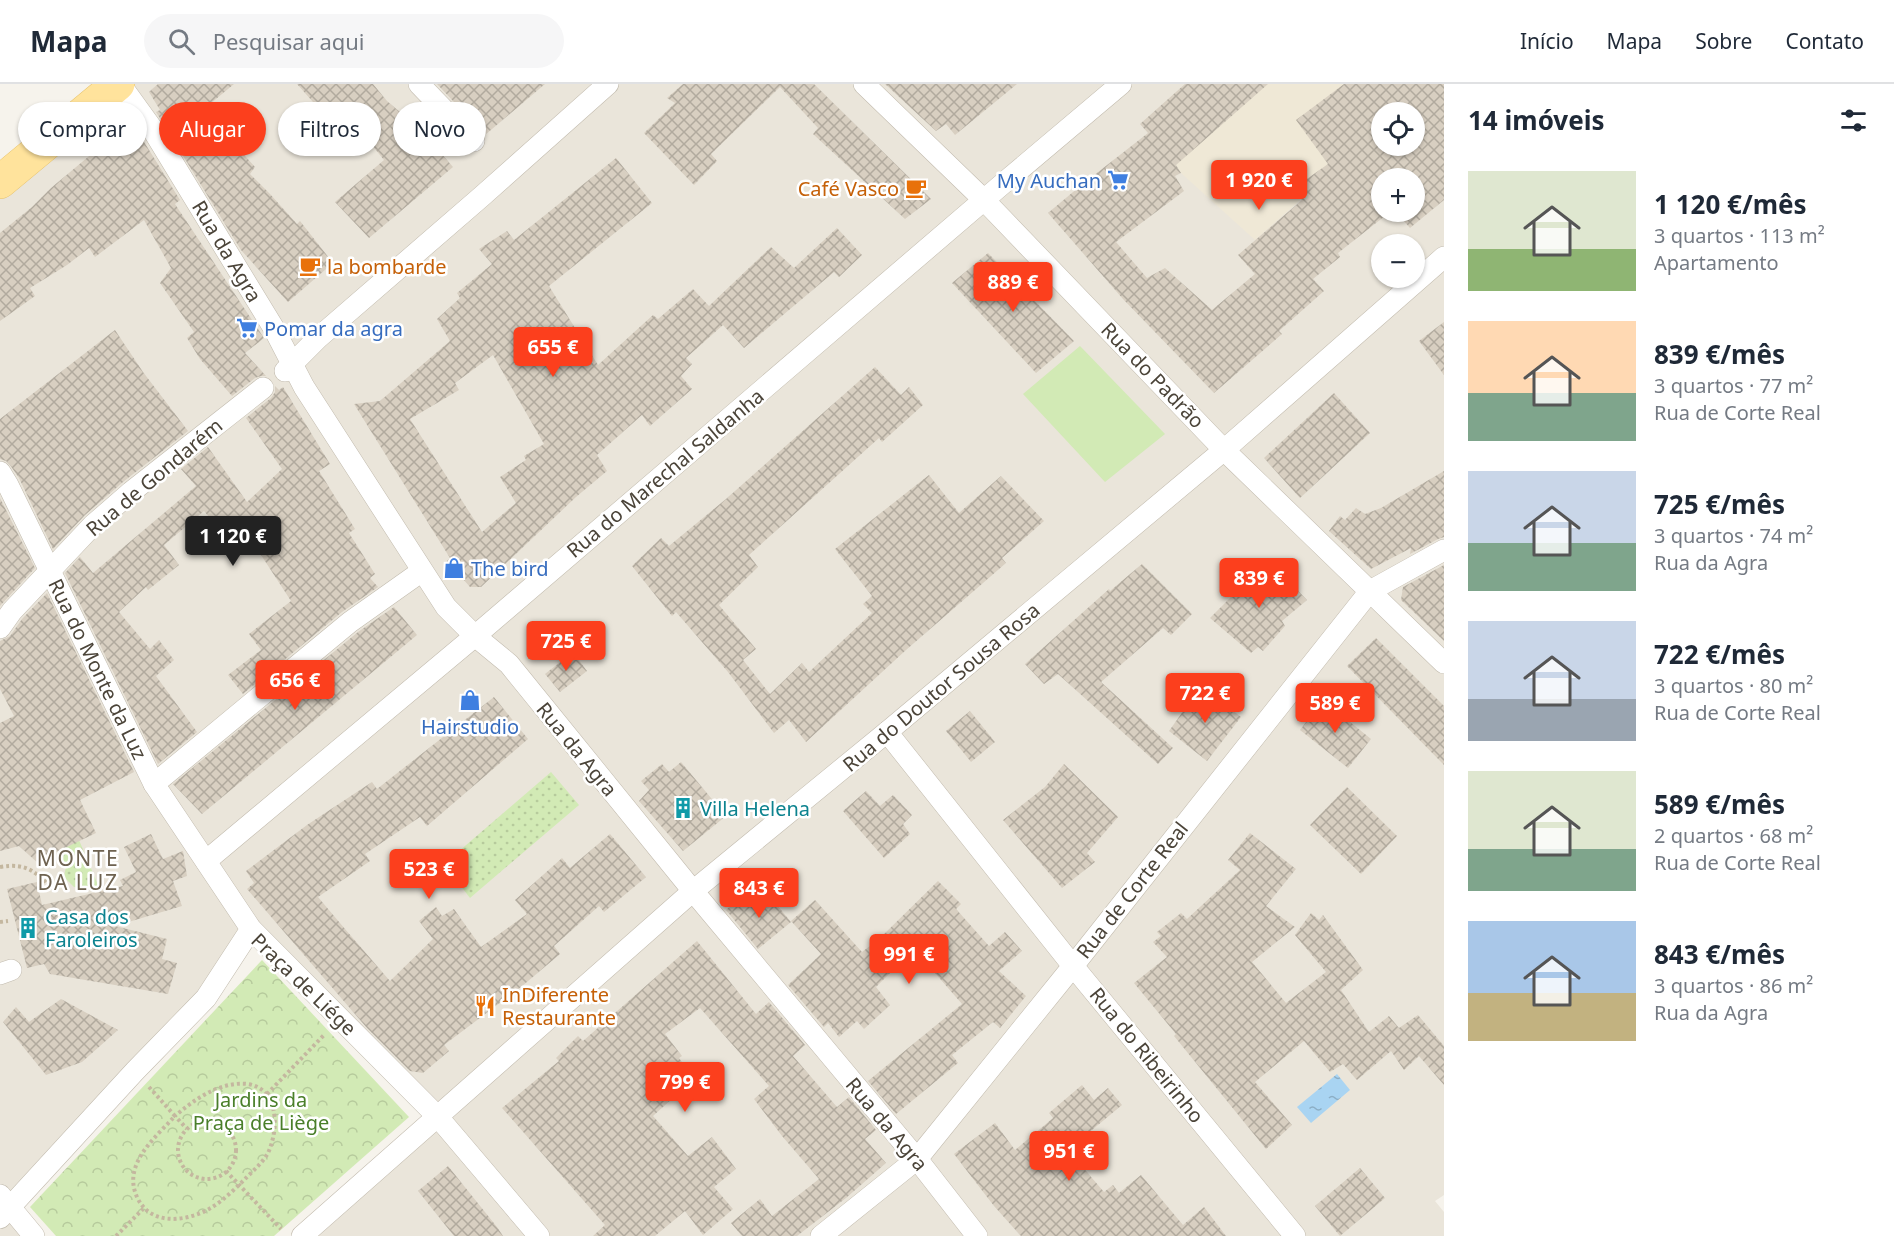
<!DOCTYPE html>
<html lang="pt">
<meta charset="utf-8">
<style>
body{margin:0;font-family:"Noto Sans",sans-serif;background:#f6f6f7;color:#1f2937;height:100vh;display:flex;flex-direction:column;font-size:22px;white-space:nowrap}
*{box-sizing:border-box;margin:0}
p{font-size:20px;color:#747a83}
.icon{flex:none;width:33px;height:33px;fill:none;stroke:currentColor;stroke-width:2;stroke-linecap:round;stroke-linejoin:round}
.map{position:relative;flex:1;overflow:hidden}
.panel{display:flex;flex-direction:column;background:#fff;width:450px}
.panel>*{flex:none}
.banner{position:absolute;left:18px;top:18px;width:570px;height:54px;display:flex;gap:12px}
.buttons{position:absolute;left:1371px;top:18px;display:grid;gap:12px}
.buttons a{display:grid;place-items:center;width:54px;height:54px;border-radius:50%;background:#fff;box-shadow:0 2px 4px #0004;font-size:30px}
.price{position:absolute;translate:-50% -51px;padding:0 14px;border-radius:6px;background:#fc3f1d;color:#fff;font-size:20px;line-height:39px;filter:drop-shadow(0 2px 3px #0008)}
.price::after{content:'';position:absolute;left:50%;top:36px;width:18px;height:14px;margin-left:-9px;background:inherit;clip-path:polygon(0 0,100% 0,50% 100%)}
.price.current{background:#222;color:#fff}
ul{padding:0;list-style:none}
li{display:flex;align-items:center;gap:18px;height:150px;padding:0 24px}
li span{display:grid;place-items:center;flex:none;width:168px;height:120px;border-radius:0px;color:#555}
li>.icon{margin-inline-start:auto}
span .icon{width:72px;height:72px;fill:#fffc;stroke-width:1}
li b{font-size:26px}
h2{display:flex;justify-content:space-between;align-items:center;height:72px;padding:0 24px;font-size:26px}
.pill{padding:0 21px;border-radius:27px;background:#fff;box-shadow:0 2px 4px #0004;font-size:21px;line-height:54px}
.pill.current{background:#fc3f1d;color:#fff}
header{display:flex;align-items:center;gap:36px;box-sizing:border-box;height:84px;padding:0 30px;background:#fff;border-bottom:2px solid #e0e1e3}
header strong{font-size:28px}
nav{display:flex;gap:33px;margin-inline-start:auto;font-size:21px}
.search{width:420px;height:54px;background:#f6f6f7;display:flex;align-items:center;gap:15px;box-sizing:border-box;padding:0 21px;border-radius:33px;color:#747a83;font-size:22px}
main{display:flex;flex:1;min-height:0}
.map>svg:first-child{display:block}
.residential{fill:#eae5da;fill-rule:evenodd}
.education{fill:#efe8d6}
.grass{fill:url(#grass-dots)}
.park{fill:url(#park-crowns)}
.pitch{fill:#d2eab5}
.water{fill:url(#water-ripples)}
.building{fill:url(#building-cross-hatch);fill-rule:evenodd}
.lines{fill:none;stroke-linecap:round;stroke-linejoin:round}
.street-casing{stroke:#c2bbae;stroke-width:22}
.primary-casing{stroke:#e6c16a;stroke-width:34}
.path{stroke:#c4b79f;stroke-width:4;stroke-dasharray:3 3;stroke-linecap:butt}
.street{stroke:#fff;stroke-width:21}
.primary{stroke:#ffe39c;stroke-width:33}
.labels{text-anchor:middle;dominant-baseline:central;stroke-width:5;stroke-linejoin:round;paint-order:stroke}
.shop-label{font-size:20px;fill:#366cbe;stroke:#fff;text-anchor:start}
.food-label{font-size:20px;fill:#c56008;stroke:#fff;text-anchor:start}
.street-label{font-size:20px;fill:#4b4439;stroke:#fff}
.culture-label{font-size:20px;fill:#0d838f;stroke:#fff;text-anchor:start}
.park-label{font-size:20px;fill:#4a7f2a;stroke:#fff}
.neighbourhood-label{font-size:21px;letter-spacing:1.5px;fill:#6e6250;stroke:#fff}
</style>
<header>
<strong>Mapa</strong>
<div class="search"><svg class="icon" aria-label="search" viewBox="0 0 24 24"><circle cx="10" cy="10" r="6"/><path d="M15 15l6 6"/></svg>Pesquisar aqui</div>
<nav><a>Início</a><a>Mapa</a><a>Sobre</a><a>Contato</a></nav>
</header>
<main>
<div class="map">
<svg width="1444" height="1152" viewBox="0 0 1444 1152">
<defs>
<pattern id="grass-dots" width="8" height="8" patternUnits="userSpaceOnUse" patternTransform="scale(1.5)"><rect width="8" height="8" fill="#d2eab5"/><path d="M2 2h.1M6 6h.1" fill="none" stroke="#b6ca9c" stroke-width="1.8" stroke-linecap="round"/></pattern>
<pattern id="park-crowns" width="20" height="18" patternUnits="userSpaceOnUse" patternTransform="scale(1.5)"><rect width="20" height="18" fill="#d2eab5"/><path d="M2 6a3 3 0 1 1 6 0M12 15a3 3 0 1 1 6 0" fill="none" stroke="#b6ca9c"/></pattern>
<pattern id="water-ripples" width="26" height="14" patternUnits="userSpaceOnUse" patternTransform="scale(1.5)"><rect width="26" height="14" fill="#a9d4f2"/><path d="M2 4q2-2 4 0t4 0M15 11q2-2 4 0t4 0" fill="none" stroke="#8caec5"/></pattern>
<pattern id="building-cross-hatch" width="8" height="8" patternUnits="userSpaceOnUse" patternTransform="scale(1.5)"><rect width="8" height="8" fill="#d8cfc1"/><path d="M0 0l8 8M0 8l8-8" fill="none" stroke="#b1aa9e"/></pattern>
</defs>
<rect width="100%" height="100%" fill="#f6f3ec"/>
<path class="residential" d="M118,0H1444V1111L1435,1117L1444,1128V1152H303L438,1033L251,845L206,914L11,1123L34,1152H0V98ZM1382,28H1414V62H1382ZM1382,94H1414V128H1382ZM1382,160H1414V194H1382Z"/>
<path class="education" d="M1254,0H1373L1333,87L1255,156L1181,89L1176,81Z"/>
<g class="grass">
<path d="M551,688L579,721L470,814L444,780Z"/>
<path d="M79,756L98,801L96,805L74,803L64,793L66,782L60,772L63,771L60,766Z"/>
</g>
<path class="park" d="M262,876L409,1033L274,1152H56L30,1123Z"/>
<path class="pitch" d="M1080,262L1165,350L1105,398L1023,310Z"/>
<path class="water" d="M1337,990L1350,1006L1311,1039L1297,1023Z"/>
<g class="building">
<path d="M158,0H234L210,20L243,56L237,63L255,83L250,90L270,110L297,140L300,137L333,179L288,218L241,166L156,28L160,26L149,8Z"/>
<path d="M297,0H373L387,17L421,46L453,83L369,154L335,118L384,76L357,43L345,54Z"/>
<path d="M437,0H545L485,51Z"/>
<path d="M683,0H814L931,115L905,135L813,50L818,44L780,3L711,70L717,77L694,101L644,49L675,19L667,14Z"/>
<path d="M885,0H1017L955,51L946,40L936,47Z"/>
<path d="M1185,0H1268L1176,81L1181,89L1175,92L1184,107L1116,158L1147,194L1165,184L1212,226L1255,190L1238,171L1302,116L1294,104L1328,80L1296,36L1344,0H1444V116L1410,144L1396,128H1414V94H1382V128H1390L1338,169L1340,173L1313,195L1324,207L1279,247L1282,250L1214,309L1123,215L1048,129L1079,103L1148,49L1140,40ZM1382,28H1414V62H1382Z"/>
<path d="M133,40L180,116L175,120L264,254L245,269L266,292H261L255,294L232,312L200,275L187,254L194,248L160,199L171,184L144,136L95,173L89,164L67,181L30,204L35,212L0,237V149L32,123L51,104L119,47Z"/>
<path d="M616,74L652,119L549,202L598,281L653,231L658,235L693,205L709,222L771,163L794,184L837,144L862,171L839,193L834,188L744,264L723,241L686,274L692,280L681,292L692,305L650,342L642,331L597,371L607,387L576,413L481,503H470L447,477L450,474L354,320L380,317L450,257L437,235L460,214L457,209L492,180L479,165L507,147L514,156ZM493,271L544,360L524,372L526,376L500,393L516,419L482,448L410,335L459,306L455,299Z"/>
<path d="M988,169L1074,257L1036,289L952,199Z"/>
<path d="M1444,238V291L1419,257Z"/>
<path d="M115,246L143,288L188,347L123,398L85,431L53,465L19,394L10,381L6,377L0,375V335Z"/>
<path d="M875,283L901,311L909,303L923,321L882,358L879,354L749,471L758,483L719,521L756,565L743,576L770,610L802,579L809,588L872,529L863,520L872,512L835,465L929,391L959,429L1001,392L1044,437L1002,474L1006,479L906,566L806,658L789,636L774,649L728,588L676,528L672,532L632,482L661,454L669,462L726,415Z"/>
<path d="M275,302L279,306L283,303L330,380L319,387L355,445L349,449L375,490L370,494L378,503L342,528L243,610L228,591L261,566L249,550L291,517L248,451L235,464L204,427L164,461L179,481L148,506L146,503L119,528L150,565L159,556L174,576L156,592L197,648L158,680L65,489L80,473L93,489L196,402L181,385L208,363L247,418L282,385L246,334L271,314L275,308Z"/>
<path d="M1334,309L1370,349L1300,414L1264,374Z"/>
<path d="M1444,387V453L1438,455L1410,470L1411,464L1371,485L1329,447L1340,432L1345,436L1356,424L1365,430L1381,424Z"/>
<path d="M0,414L35,484L0,522Z"/>
<path d="M1268,476L1307,516L1282,537L1285,542L1263,567L1258,563L1251,569L1210,534Z"/>
<path d="M1142,480L1192,530L1171,551L1163,544L1101,598L1173,664L1158,680L1058,590L1044,600L1025,580L1109,505L1110,507Z"/>
<path d="M1444,481V557L1401,516L1403,503Z"/>
<path d="M47,509L134,688L80,716L96,749L46,773L39,780L19,762L0,767V639L14,632L0,605V557L10,552L22,535Z"/>
<path d="M394,523L417,551L202,730L173,700L358,548Z"/>
<path d="M1376,554L1444,622V681L1347,582Z"/>
<path d="M573,568L587,587L560,608L545,590Z"/>
<path d="M1201,602L1241,633L1207,677L1169,647Z"/>
<path d="M494,613L528,655L427,742L420,733L365,770L370,777L318,813L345,845L390,897L433,855L419,837L436,823L442,832L454,825L481,863L527,830L515,816L562,774L570,784L610,750L646,793L604,828L599,822L554,862L560,870L521,903L444,961L449,967L423,989L410,987L367,944L247,805L254,799L246,787L307,741L372,698L377,705Z"/>
<path d="M1323,616L1371,655L1348,684L1300,646Z"/>
<path d="M970,627L995,658L971,678L946,647Z"/>
<path d="M681,678L726,732L683,767L639,717L649,706L641,697L662,680L669,688Z"/>
<path d="M1064,680L1118,733L1087,769L1095,778L1062,804L1003,736L1045,703Z"/>
<path d="M1347,703L1397,752L1361,790L1310,741Z"/>
<path d="M866,707L880,722L893,711L912,731L903,740L910,750L884,774L843,727Z"/>
<path d="M1250,749L1296,785L1266,822L1295,843L1252,878L1286,919L1326,888L1295,851L1311,829L1319,836L1323,831L1363,886L1341,906L1369,948L1389,932L1399,944L1418,931L1444,962V1001L1419,972L1404,986L1391,967L1357,996L1343,980L1330,988L1304,957L1255,998L1292,1041L1266,1065L1174,952L1176,950L1134,899L1167,873L1153,858L1161,852L1157,848L1181,829L1187,835L1240,786L1228,776Z"/>
<path d="M151,750L163,775L183,767L187,792L173,797L182,822L115,842L167,855L162,875L177,879L168,910L50,890L44,880L27,884L7,805L37,798L42,821L123,802L120,796L136,788L124,763Z"/>
<path d="M938,797L961,820L956,825L989,862L1005,848L1022,867L999,887L1026,912L1000,944L993,938L952,971L958,979L896,1030L868,997L962,920L914,865L876,903L890,921L864,945L857,937L839,953L828,939L824,943L788,901L821,870L791,837L815,816L862,868L879,855Z"/>
<path d="M746,809L755,820L767,809L791,838L758,865L726,826Z"/>
<path d="M697,857L756,930L769,918L805,961L793,972L837,1023L849,1013L876,1046L865,1055L886,1079L846,1114L797,1152H742L731,1139L760,1115L772,1132L819,1095L782,1052L754,1015L769,1002L700,924L665,950L682,972L679,974L694,995L653,1032L688,1072L712,1053L736,1085L714,1103L733,1125L703,1151L685,1127L655,1152H593L605,1141L502,1024L559,977L556,974L578,952L583,957Z"/>
<path d="M61,915L118,946L82,978L46,991L3,938L16,923L29,938Z"/>
<path d="M1082,1001L1094,1016L1108,1004L1122,1021L1068,1066L1104,1108L1113,1101L1119,1109L1141,1091L1183,1141L1204,1123L1226,1152H1021L994,1122L954,1070L995,1039L1015,1066L1053,1034L1049,1029Z"/>
<path d="M448,1082L497,1143L503,1152H454L418,1107Z"/>
<path d="M1360,1084L1385,1114L1340,1152L1315,1122Z"/>
</g>
<g class="lines">
<defs>
<g id="street">
<path d="M120,0L151,43L273,243L304,303L446,523L475,552L509,580L693,807L917,1075L977,1152"/>
<path d="M419,0L474,57"/>
<path d="M864,0L984,116L1224,366L1444,579"/>
<path d="M285,287L318,254L481,113L608,0"/>
<path d="M0,388L8,401L154,700L251,845L438,1033L539,1152"/>
<path d="M0,544L12,527L93,441L131,408L263,304"/>
<path d="M887,648L1073,882L1295,1152"/>
<path d="M154,700L350,538L422,487"/>
<path d="M206,777L475,552L1006,97L1121,0"/>
<path d="M0,890L11,886"/>
<path d="M0,1111L34,1152"/>
<path d="M0,1134L135,987L206,914L251,845"/>
<path d="M302,1152L693,807L887,648L1224,366L1444,173"/>
<path d="M821,1152L917,1075L1073,882L1370,507L1444,466"/>
</g>
<path id="primary" d="M0,98L118,0"/>
</defs>
<use href="#street" class="street-casing"/>
<use href="#primary" class="primary-casing"/>
<g class="path">
<path d="M44,774L51,782"/>
<path d="M0,783C30,778 36,790 57,808"/>
<path d="M0,838L8,837"/>
<path d="M149,1003L175,1032C155,1054 122,1080 137,1113C150,1142 185,1138 209,1125C223,1117 236,1104 247,1093C255,1085 263,1078 268,1069C275,1053 277,1036 272,1020C268,1009 260,1002 248,1000C220,997 195,1015 175,1032L187,1045"/>
<path d="M267,1010L325,950"/>
<circle cx="207" cy="1066" r="29"/>
<path d="M226,1087L281,1145"/>
<path d="M116,1152L143,1125"/>
</g>
<use href="#street" class="street"/>
<use href="#primary" class="primary"/>
</g>
<defs>
<symbol id="supermarket-bare" viewBox="-9 -9 18 18"><path d="M-6-5.5h2.5l.6 2H6L4.5 2H-2.5L-4.4-4H-6ZM-1.5 3.2a1.3 1.3 0 1 0 .1 0ZM3 3.2a1.3 1.3 0 1 0 .1 0Z" fill="#3f7fe0" stroke="#fff" stroke-width="2.5" paint-order="stroke"/></symbol>
<symbol id="cafe-bare" viewBox="-9 -9 18 18"><path d="M-5.5-4.5H6V0H3Q3 3.5 0 3.5H-2.5Q-5.5 3.5-5.5 0ZM3-3.2v2h1.7v-2ZM-6 4.5H4V6H-6Z" fill="#e8710a" stroke="#fff" stroke-width="2.5" paint-order="stroke"/></symbol>
<symbol id="shop-bare" viewBox="-9 -9 18 18"><path d="M-5-2.5h2.3a2.7 3.5 0 0 1 5.4 0H5L5.5 6h-11ZM-1.5-2.5h3a1.5 2.3 0 0 0-3 0Z" fill="#3f7fe0" stroke="#fff" stroke-width="2.5" paint-order="stroke"/></symbol>
<symbol id="building-bare" viewBox="-9 -9 18 18"><path d="M-4-6H4V6H1V3H-1V6H-4ZM-2.5-4.3h1.7v1.8h-1.7ZM.8-4.3h1.7v1.8H.8ZM-2.5-1h1.7V.8h-1.7ZM.8-1h1.7V.8H.8Z" fill="#0f9aa8" stroke="#fff" stroke-width="2.5" paint-order="stroke"/></symbol>
<symbol id="restaurant-bare" viewBox="-9 -9 18 18"><path d="M-5-6h1v4h1v-4h1v4h1v-4h1v5L-1.5 .5V6h-2V.5L-5-1ZM5-6V6H3V1.5H1.5Q1.5-4 5-6Z" fill="#e8710a" stroke="#fff" stroke-width="2.5" paint-order="stroke"/></symbol>
</defs>
<g fill-rule="evenodd">
<use href="#supermarket-bare" x="1103" y="81" width="30" height="30"/>
<use href="#cafe-bare" x="901" y="89" width="30" height="30"/>
<use href="#cafe-bare" x="295" y="167" width="30" height="30"/>
<use href="#supermarket-bare" x="232" y="229" width="30" height="30"/>
<use href="#shop-bare" x="439" y="469" width="30" height="30"/>
<use href="#shop-bare" x="455" y="601" width="30" height="30"/>
<use href="#building-bare" x="668" y="709" width="30" height="30"/>
<use href="#building-bare" x="13" y="829" width="30" height="30"/>
<use href="#restaurant-bare" x="470" y="907" width="30" height="30"/>
</g>
<g class="labels">
<g class="shop-label">
<text x="1101" y="96" text-anchor="end">My Auchan</text>
<text x="264" y="244">Pomar da agra</text>
<text x="471" y="484">The bird</text>
<text x="470" y="642" text-anchor="middle">Hairstudio</text>
</g>
<g class="food-label">
<text x="899" y="104" text-anchor="end">Café Vasco</text>
<text x="327" y="182">la bombarde</text>
<text x="502" y="910">InDiferente<tspan x="502" dy="23">Restaurante</tspan></text>
</g>
<g class="street-label">
<text transform="translate(227 167) rotate(59)">Rua da Agra</text>
<text transform="translate(1153 291) rotate(46)">Rua do Padrão</text>
<text transform="translate(665 389) rotate(-40)">Rua do Marechal Saldanha</text>
<text transform="translate(154 393) rotate(-40)">Rua de Gondarém</text>
<text transform="translate(98 585) rotate(64)">Rua do Monte da Luz</text>
<text transform="translate(941 603) rotate(-40)">Rua do Doutor Sousa Rosa</text>
<text transform="translate(577 665) rotate(51)">Rua da Agra</text>
<text transform="translate(1132 806) rotate(-52)">Rua de Corte Real</text>
<text transform="translate(304 900) rotate(44)">Praça de Liége</text>
<text transform="translate(1147 971) rotate(51)">Rua do Ribeirinho</text>
<text transform="translate(887 1040) rotate(50)">Rua da Agra</text>
</g>
<g class="culture-label">
<text x="700" y="724">Villa Helena</text>
<text x="45" y="832">Casa dos<tspan x="45" dy="23">Faroleiros</tspan></text>
</g>
<g class="park-label">
<text x="261" y="1015">Jardins da<tspan x="261" dy="23">Praça de Liège</tspan></text>
</g>
<g class="neighbourhood-label">
<text x="78" y="774">MONTE<tspan x="78" dy="24">DA LUZ</tspan></text>
</g>
</g>
</svg>
<div class="buttons">
<a><svg class="icon" aria-label="locate" viewBox="0 0 24 24"><circle cx="12" cy="12" r="6"/><path d="M12 2v4M12 18v4M2 12h4M18 12h4"/></svg></a>
<a>+</a>
<a>−</a>
</div>
<b class="price" style="left:1259px;top:127px">1 920 €</b>
<b class="price" style="left:1013px;top:229px">889 €</b>
<b class="price" style="left:553px;top:294px">655 €</b>
<b class="price current" style="left:233px;top:483px">1 120 €</b>
<b class="price" style="left:1259px;top:525px">839 €</b>
<b class="price" style="left:566px;top:588px">725 €</b>
<b class="price" style="left:295px;top:627px">656 €</b>
<b class="price" style="left:1205px;top:640px">722 €</b>
<b class="price" style="left:1335px;top:650px">589 €</b>
<b class="price" style="left:429px;top:816px">523 €</b>
<b class="price" style="left:759px;top:835px">843 €</b>
<b class="price" style="left:909px;top:901px">991 €</b>
<b class="price" style="left:685px;top:1029px">799 €</b>
<b class="price" style="left:1069px;top:1098px">951 €</b>
<div class="banner">
<a class="pill">Comprar</a>
<a class="pill current">Alugar</a>
<a class="pill">Filtros</a>
<a class="pill">Novo</a>
</div>
</div>
<section class="panel">
<h2>14 imóveis<svg class="icon" aria-label="filters" viewBox="0 0 24 24"><path d="M4 7h16M4 17h16"/><circle cx="9" cy="7" r="2"/><circle cx="15" cy="17" r="2"/></svg></h2>
<ul>
<li><span style="background:linear-gradient(#dfe7d0 65%,#8fb573 0)"><svg class="icon" aria-label="home" viewBox="0 0 24 24"><path d="M3 11l9-7 9 7M6 9v11h12V9"/></svg></span><div><b>1 120 €/mês</b><p>3 quartos · 113 m²</p><p>Apartamento</p></div></li>
<li><span style="background:linear-gradient(#ffd9b3 60%,#7fa58c 0)"><svg class="icon" aria-label="home" viewBox="0 0 24 24"><path d="M3 11l9-7 9 7M6 9v11h12V9"/></svg></span><div><b>839 €/mês</b><p>3 quartos · 77 m²</p><p>Rua de Corte Real</p></div></li>
<li><span style="background:linear-gradient(#c9d6e8 60%,#7fa58c 0)"><svg class="icon" aria-label="home" viewBox="0 0 24 24"><path d="M3 11l9-7 9 7M6 9v11h12V9"/></svg></span><div><b>725 €/mês</b><p>3 quartos · 74 m²</p><p>Rua da Agra</p></div></li>
<li><span style="background:linear-gradient(#c9d6e8 65%,#9aa5b1 0)"><svg class="icon" aria-label="home" viewBox="0 0 24 24"><path d="M3 11l9-7 9 7M6 9v11h12V9"/></svg></span><div><b>722 €/mês</b><p>3 quartos · 80 m²</p><p>Rua de Corte Real</p></div></li>
<li><span style="background:linear-gradient(#dfe7d0 65%,#7fa58c 0)"><svg class="icon" aria-label="home" viewBox="0 0 24 24"><path d="M3 11l9-7 9 7M6 9v11h12V9"/></svg></span><div><b>589 €/mês</b><p>2 quartos · 68 m²</p><p>Rua de Corte Real</p></div></li>
<li><span style="background:linear-gradient(#a9c7e8 60%,#c2b280 0)"><svg class="icon" aria-label="home" viewBox="0 0 24 24"><path d="M3 11l9-7 9 7M6 9v11h12V9"/></svg></span><div><b>843 €/mês</b><p>3 quartos · 86 m²</p><p>Rua da Agra</p></div></li>
</ul>
</section>
</main>
